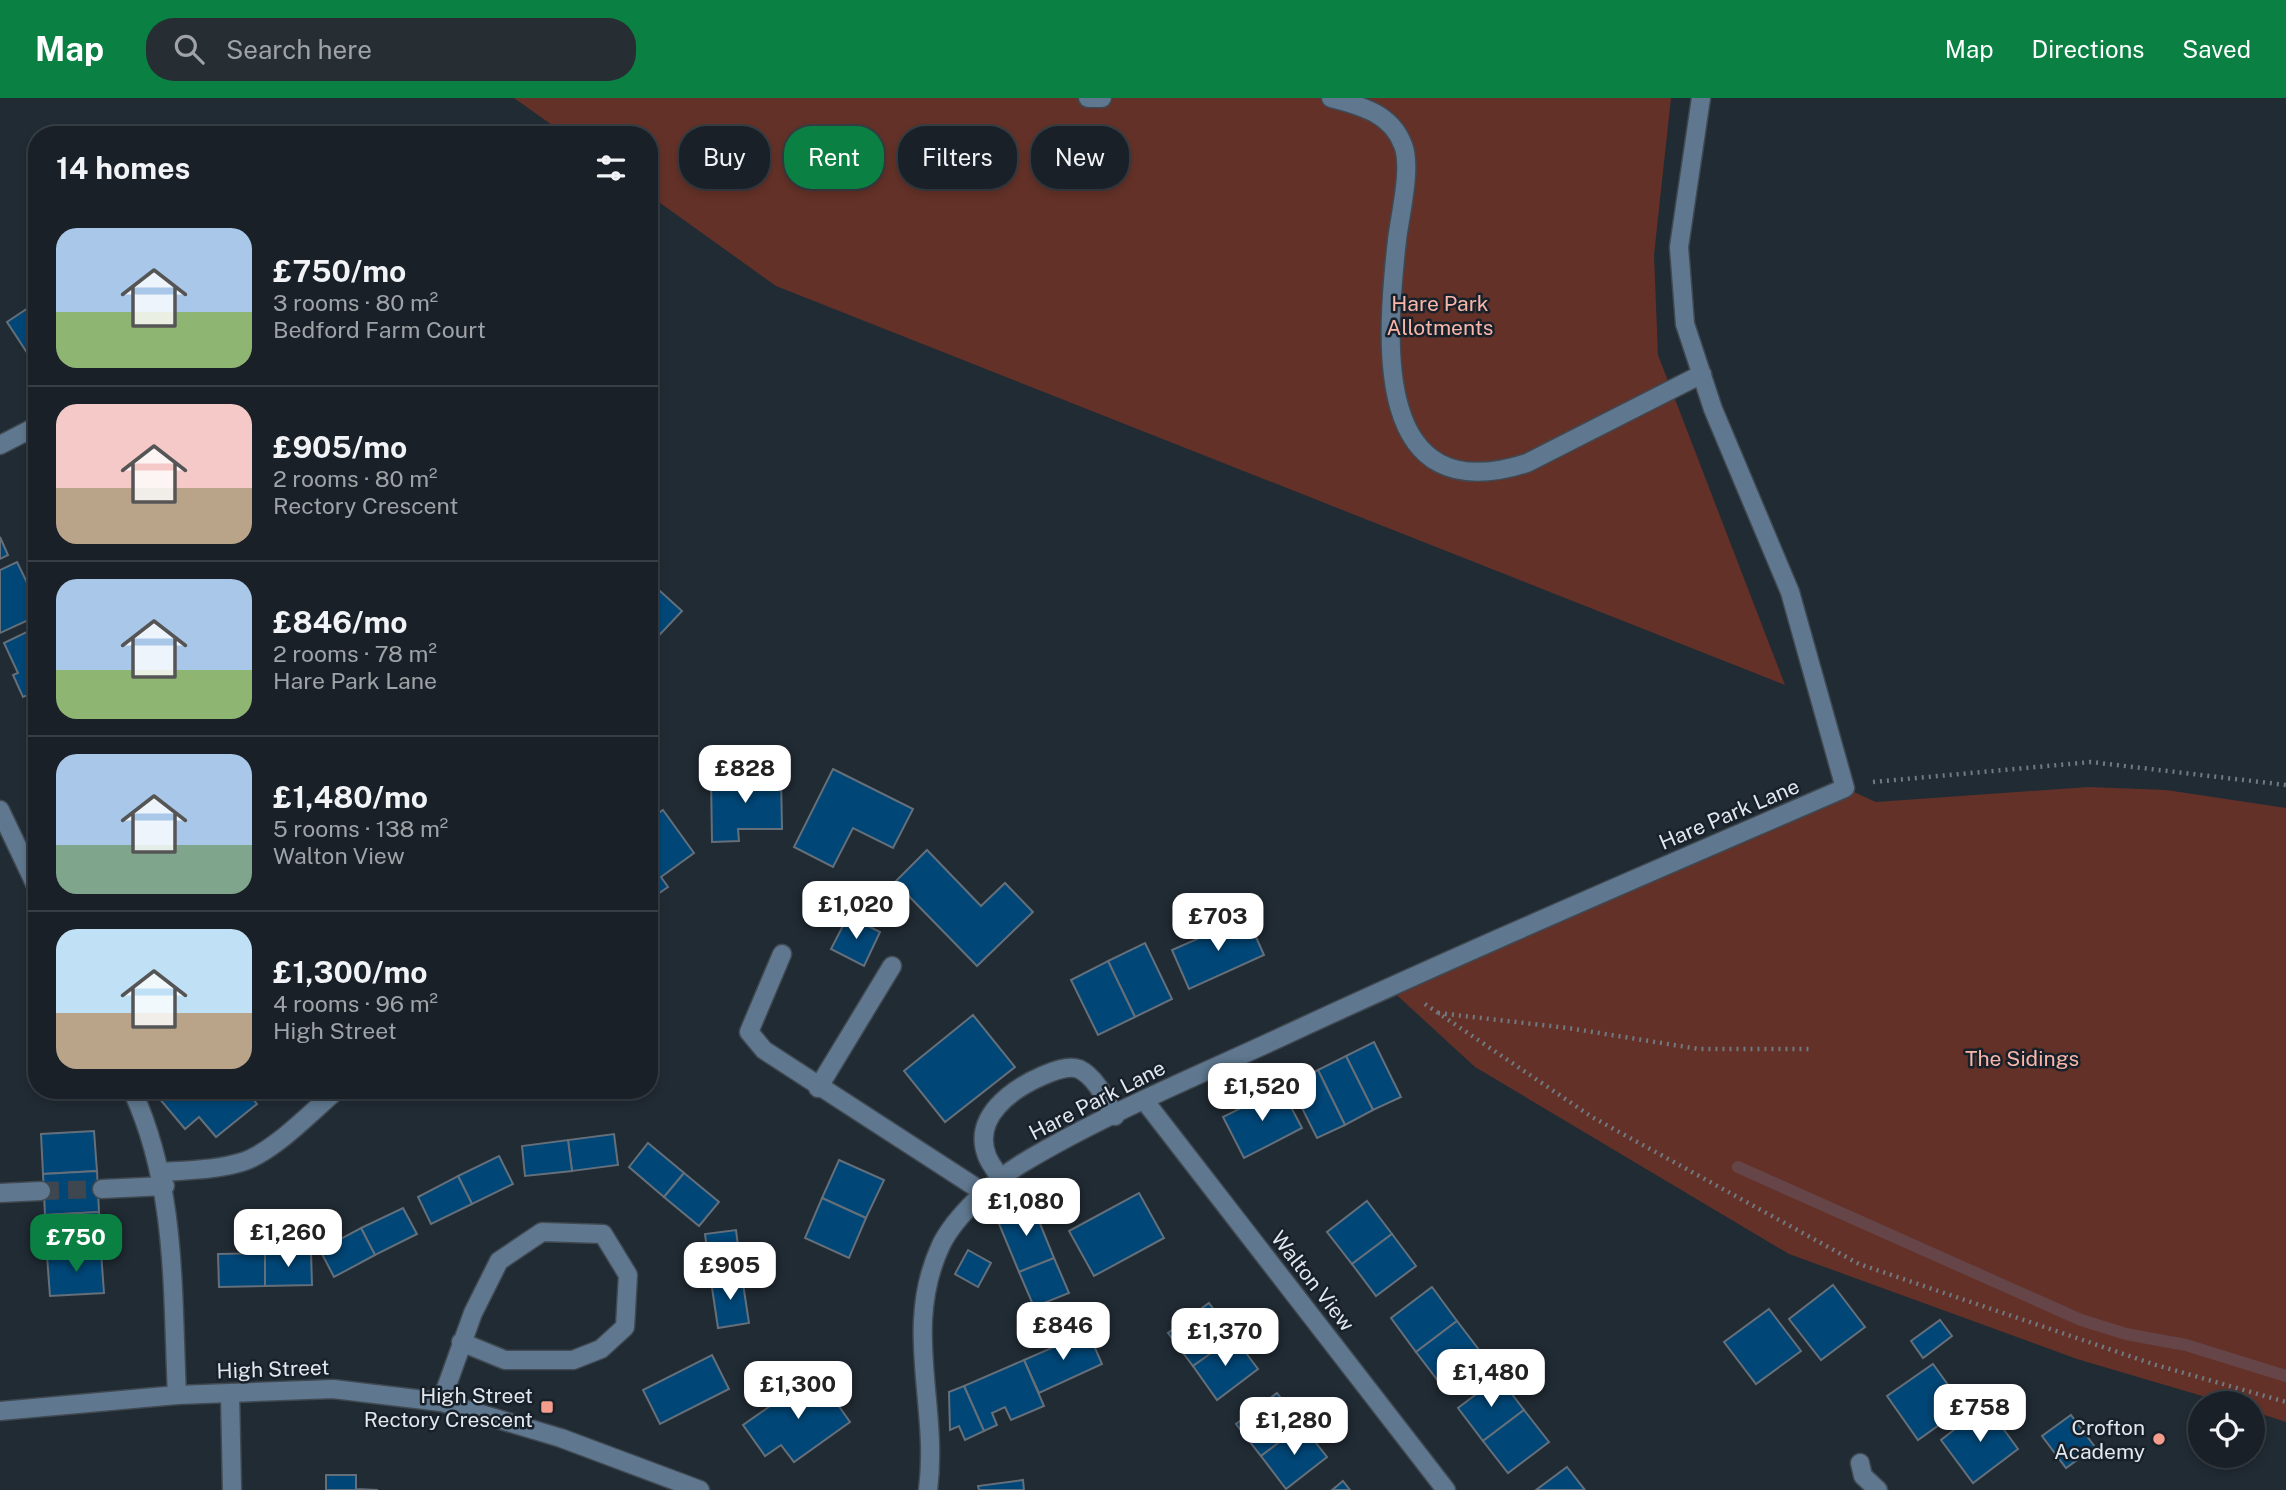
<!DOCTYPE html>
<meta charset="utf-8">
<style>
body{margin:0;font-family:"Public Sans",sans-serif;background:#262d33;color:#f1f3f6;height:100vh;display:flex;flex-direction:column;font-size:26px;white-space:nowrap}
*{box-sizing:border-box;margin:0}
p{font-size:23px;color:#9fa3a7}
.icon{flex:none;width:38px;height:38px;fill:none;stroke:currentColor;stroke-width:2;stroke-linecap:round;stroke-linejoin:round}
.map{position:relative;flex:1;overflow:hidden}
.sheet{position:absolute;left:28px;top:28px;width:630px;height:973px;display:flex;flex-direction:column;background:#192027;border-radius:28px;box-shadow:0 4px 10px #0003,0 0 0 2px #373e44}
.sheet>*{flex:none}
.hud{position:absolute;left:679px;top:28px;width:665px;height:63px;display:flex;gap:14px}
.fabs{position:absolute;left:2188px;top:1293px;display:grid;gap:14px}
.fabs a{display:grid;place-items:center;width:77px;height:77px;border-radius:50%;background:#192027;box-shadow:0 4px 10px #0003,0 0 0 2px #373e44;font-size:35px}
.price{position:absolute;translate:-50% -60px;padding:0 16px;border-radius:14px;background:#fff;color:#222;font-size:23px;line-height:46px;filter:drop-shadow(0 2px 4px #0008)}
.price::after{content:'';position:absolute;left:50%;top:42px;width:21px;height:16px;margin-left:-10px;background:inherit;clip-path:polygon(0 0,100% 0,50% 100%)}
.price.active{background:#0b8043;color:#fff}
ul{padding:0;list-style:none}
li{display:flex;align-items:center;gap:21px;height:175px;padding:0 28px}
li+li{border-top:2px solid #373e44}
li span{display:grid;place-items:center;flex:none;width:196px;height:140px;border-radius:21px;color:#555}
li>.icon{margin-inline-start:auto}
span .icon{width:84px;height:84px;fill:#fffc;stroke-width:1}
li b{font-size:30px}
h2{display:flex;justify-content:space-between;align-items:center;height:84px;padding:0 28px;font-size:30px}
.tag{padding:0 24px;border-radius:28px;background:#192027;box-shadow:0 4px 10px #0003,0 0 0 2px #373e44;font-size:24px;line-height:63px}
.tag.active{background:#0b8043;color:#fff}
header{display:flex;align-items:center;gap:42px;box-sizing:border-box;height:98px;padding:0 35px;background:#0b8043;color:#fff}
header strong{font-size:33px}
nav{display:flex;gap:38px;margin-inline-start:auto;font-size:24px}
.search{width:490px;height:63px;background:#262d33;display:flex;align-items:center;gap:18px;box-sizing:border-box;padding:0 24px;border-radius:28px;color:#9fa3a7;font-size:26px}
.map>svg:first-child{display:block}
.green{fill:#633128}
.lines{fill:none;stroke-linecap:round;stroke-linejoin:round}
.stream{stroke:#654547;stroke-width:12}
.building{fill:#004778;stroke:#646f7a;stroke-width:2}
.minor-tunnel{stroke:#3e4750;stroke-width:18;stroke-dasharray:18 9;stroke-linecap:butt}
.minor-casing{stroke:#404952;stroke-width:21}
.path{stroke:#717981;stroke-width:4.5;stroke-dasharray:2 5;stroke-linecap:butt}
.minor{stroke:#5f788f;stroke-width:18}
.poi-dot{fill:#f49d8d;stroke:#18212a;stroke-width:2.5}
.labels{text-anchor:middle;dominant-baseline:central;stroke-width:5;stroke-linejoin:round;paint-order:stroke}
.park-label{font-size:21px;fill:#f9b6a9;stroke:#18212a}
.street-label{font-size:21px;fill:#e1e7ee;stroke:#18212a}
.poi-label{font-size:21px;fill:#e1e7ee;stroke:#18212a;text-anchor:end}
</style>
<header>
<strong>Map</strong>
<div class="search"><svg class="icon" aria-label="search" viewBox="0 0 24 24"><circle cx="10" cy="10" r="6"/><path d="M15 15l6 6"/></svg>Search here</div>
<nav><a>Map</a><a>Directions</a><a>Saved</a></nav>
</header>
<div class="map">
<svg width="2286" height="1392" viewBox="0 0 2286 1392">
<rect width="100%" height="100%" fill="#212b34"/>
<g class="green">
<path d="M514,0H1671L1654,157L1658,257L1785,587L776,188L649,97V37H566Z"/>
<path d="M2089,689L2166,692L2286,710V1324L2252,1313V1306L2226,1305L2077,1261L1789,1156L1475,969L1388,889L1845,690L1876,704Z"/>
</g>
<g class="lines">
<path class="stream" d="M1738,1069L2081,1222L2126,1236L2186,1247L2286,1278"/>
</g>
<g class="building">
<path d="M37,204V270L7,224Z"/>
<path d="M0,439L8,457L0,461Z"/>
<path d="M17,464L37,505V518L0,535V472Z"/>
<path d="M649,483L682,513L649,548Z"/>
<path d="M37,529V593L23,599L13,577L18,575L4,545Z"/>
<path d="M833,671L913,711L893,750L853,730L833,769L794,749Z"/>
<path d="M781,678L782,731H738L739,743L712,744L711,679Z"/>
<path d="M663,712L694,755L661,779L668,789L649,802V722Z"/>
<path d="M927,752L981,808L1005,785L1033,814L977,868L895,784Z"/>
<path d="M848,818L880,834L864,868L831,851Z"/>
<path d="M1247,819L1264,857L1189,891L1172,852Z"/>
<path d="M1145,845L1172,901L1135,919L1108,863Z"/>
<path d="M1108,863L1135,919L1098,937L1071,882Z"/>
<path d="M973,917L1015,969L945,1024L904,973Z"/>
<path d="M1374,944L1401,999L1373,1012L1346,958Z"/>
<path d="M1346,958L1373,1012L1345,1027L1318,972Z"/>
<path d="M1318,972L1345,1027L1317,1040L1290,986Z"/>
<path d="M1281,990L1302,1030L1244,1060L1223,1019Z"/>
<path d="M168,992H181L185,997L190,992H246L257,1006L216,1039L199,1019L185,1031L159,1000Z"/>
<path d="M94,1033L97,1073L43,1076L41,1036Z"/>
<path d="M614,1036L618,1067L572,1073L568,1042Z"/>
<path d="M568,1042L572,1073L525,1078L522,1048Z"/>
<path d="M648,1045L684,1075L664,1099L629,1069Z"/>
<path d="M499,1058L513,1086L472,1106L458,1078Z"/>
<path d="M839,1062L884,1082L866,1120L822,1100Z"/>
<path d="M97,1073L99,1114L45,1117L43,1076Z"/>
<path d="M684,1075L719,1104L699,1128L664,1099Z"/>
<path d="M458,1078L472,1106L431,1126L418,1099Z"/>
<path d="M1139,1095L1164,1140L1094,1178L1069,1133Z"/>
<path d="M822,1100L866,1120L849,1160L805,1140Z"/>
<path d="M1367,1103L1392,1136L1352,1166L1327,1134Z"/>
<path d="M1032,1106L1054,1160L1019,1174L997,1121Z"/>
<path d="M403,1110L417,1136L375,1157L361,1130Z"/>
<path d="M99,1114L101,1154L47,1158L45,1117Z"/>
<path d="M361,1130L375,1157L334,1179L320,1152Z"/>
<path d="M736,1132L742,1179L711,1183L705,1136Z"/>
<path d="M1392,1136L1416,1168L1376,1198L1352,1166Z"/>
<path d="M968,1152L991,1165L978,1189L955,1176Z"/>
<path d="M101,1154L104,1195L50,1198L47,1158Z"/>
<path d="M311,1154L312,1187L265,1188V1155Z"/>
<path d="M265,1155V1188L219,1189L218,1156Z"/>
<path d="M1054,1160L1069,1195L1034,1209L1019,1174Z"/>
<path d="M742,1179L749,1225L718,1230L711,1183Z"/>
<path d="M1833,1187L1865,1229L1821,1262L1789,1221Z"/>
<path d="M1432,1189L1457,1223L1416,1254L1391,1220Z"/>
<path d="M1209,1205L1234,1239L1193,1268L1168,1235Z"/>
<path d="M1769,1211L1801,1253L1756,1286L1724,1244Z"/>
<path d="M1940,1222L1952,1238L1923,1260L1911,1243Z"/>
<path d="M1457,1223L1483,1257L1442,1288L1416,1254Z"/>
<path d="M1088,1234L1102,1266L1039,1295L1024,1262Z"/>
<path d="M1234,1239L1258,1271L1217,1302L1193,1268Z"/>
<path d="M712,1257L729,1291L660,1326L643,1292Z"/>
<path d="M1024,1262L1044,1308L1011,1322L1005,1309L992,1315L997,1327L984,1333L964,1288Z"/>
<path d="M1933,1266L1964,1309L1918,1342L1887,1298Z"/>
<path d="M816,1276L850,1324L794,1364L781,1347L765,1358L743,1327Z"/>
<path d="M1499,1279L1524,1312L1483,1343L1458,1310Z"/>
<path d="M964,1288L984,1333L965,1342L959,1328L950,1332L949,1294Z"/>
<path d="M1277,1295L1302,1327L1261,1358L1236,1326Z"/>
<path d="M1986,1307L2018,1351L1973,1385L1941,1342Z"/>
<path d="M1524,1312L1549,1344L1508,1375L1483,1343Z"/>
<path d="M2071,1317L2095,1349L2066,1370L2042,1338Z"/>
<path d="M1302,1327L1327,1359L1286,1391L1261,1358Z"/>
<path d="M1567,1369L1585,1392H1536Z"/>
<path d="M326,1377H356V1391L378,1392H326Z"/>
<path d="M1023,1382L1024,1392H979L978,1388Z"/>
<path d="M1343,1383L1350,1392H1332Z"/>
</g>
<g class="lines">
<path class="minor-tunnel" d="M41,1093L102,1091"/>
<defs>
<g id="minor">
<path d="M1088,0H1102"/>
<path d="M1331,0C1361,8 1391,15 1403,47C1412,69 1400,117 1397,142C1386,241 1371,415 1527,365L1702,276"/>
<path d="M0,347L37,328"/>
<path d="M0,712L37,790"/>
<path d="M782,856L749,934L764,952L983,1094"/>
<path d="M818,990L892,868"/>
<path d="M132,992C177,1089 172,1193 177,1297"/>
<path d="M1144,1002L1446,1392"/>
<path d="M162,1074C188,1072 216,1072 242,1064C274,1054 312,1013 337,992"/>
<path d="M1001,1081C997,1074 990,1066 987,1058C972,1019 1012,991 1042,978C1053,973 1068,967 1079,971C1096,979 1106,1002 1115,1018"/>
<path d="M102,1091L165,1088"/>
<path d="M0,1095L41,1093"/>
<path d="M230,1295L232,1392"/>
<path d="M441,1304L473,1215L499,1163L542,1134L603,1136L628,1177L625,1229L601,1251L573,1262H505L461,1244"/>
<path d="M0,1313L177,1297L333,1291L441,1304L561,1340L700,1392"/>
<path d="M1860,1365L1863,1378L1878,1392"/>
<path d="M928,1392C939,1306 902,1230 941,1147C955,1118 994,1083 1021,1066C1100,1018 1195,979 1279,940C1466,853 1656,772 1845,690L1790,494L1713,311L1685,226L1679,149L1701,0"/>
</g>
</defs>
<use href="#minor" class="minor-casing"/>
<g class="path">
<path d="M1873,684L2091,664L2286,687"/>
<path d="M1425,906L1592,1019L1859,1166L2156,1267L2286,1304"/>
<path d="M1438,915L1568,930L1699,951H1809"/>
</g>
<use href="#minor" class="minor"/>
</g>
<g class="poi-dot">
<rect x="540" y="1302" width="14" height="14" rx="3.5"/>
<circle cx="2159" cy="1341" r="7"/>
</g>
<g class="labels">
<g class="park-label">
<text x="1440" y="205">Hare Park<tspan x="1440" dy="24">Allotments</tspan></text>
<text x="2022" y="960">The Sidings</text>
</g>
<g class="street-label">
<text transform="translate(1729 716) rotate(-23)">Hare Park Lane</text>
<text transform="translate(1097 1002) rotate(-27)">Hare Park Lane</text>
<text transform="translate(1313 1183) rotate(52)">Walton View</text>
<text transform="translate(273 1271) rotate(-2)">High Street</text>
</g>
<g class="poi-label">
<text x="533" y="1297">High Street<tspan x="533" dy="24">Rectory Crescent</tspan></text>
<text x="2145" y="1329">Crofton<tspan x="2145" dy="24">Academy</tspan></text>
</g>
</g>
</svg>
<div class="fabs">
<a><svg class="icon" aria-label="locate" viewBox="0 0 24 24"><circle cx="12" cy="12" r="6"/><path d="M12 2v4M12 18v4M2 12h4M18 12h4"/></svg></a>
</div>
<b class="price" style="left:745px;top:707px">£828</b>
<b class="price" style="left:856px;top:843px">£1,020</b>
<b class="price" style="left:1218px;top:855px">£703</b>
<b class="price" style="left:1262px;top:1025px">£1,520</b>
<b class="price" style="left:1026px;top:1140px">£1,080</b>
<b class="price" style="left:288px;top:1171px">£1,260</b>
<b class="price active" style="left:76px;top:1176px">£750</b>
<b class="price" style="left:730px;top:1204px">£905</b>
<b class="price" style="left:1063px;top:1264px">£846</b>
<b class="price" style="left:1225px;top:1270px">£1,370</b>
<b class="price" style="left:1491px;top:1311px">£1,480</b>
<b class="price" style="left:798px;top:1323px">£1,300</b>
<b class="price" style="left:1980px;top:1346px">£758</b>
<b class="price" style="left:1294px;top:1359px">£1,280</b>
<div class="hud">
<a class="tag">Buy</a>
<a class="tag active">Rent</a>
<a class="tag">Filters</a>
<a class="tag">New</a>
</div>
<section class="sheet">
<h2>14 homes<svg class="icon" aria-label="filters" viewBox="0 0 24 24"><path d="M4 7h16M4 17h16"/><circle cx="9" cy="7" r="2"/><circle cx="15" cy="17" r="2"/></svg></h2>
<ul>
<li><span style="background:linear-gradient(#a9c7e8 60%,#8fb573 0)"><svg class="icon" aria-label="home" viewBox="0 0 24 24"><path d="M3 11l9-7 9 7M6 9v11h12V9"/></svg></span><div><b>£750/mo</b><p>3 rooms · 80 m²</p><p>Bedford Farm Court</p></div></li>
<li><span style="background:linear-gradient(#f6c9c9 60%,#b9a48a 0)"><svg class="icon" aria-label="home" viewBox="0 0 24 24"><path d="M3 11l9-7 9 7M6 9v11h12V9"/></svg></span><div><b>£905/mo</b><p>2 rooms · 80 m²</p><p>Rectory Crescent</p></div></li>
<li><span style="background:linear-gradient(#a9c7e8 65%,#8fb573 0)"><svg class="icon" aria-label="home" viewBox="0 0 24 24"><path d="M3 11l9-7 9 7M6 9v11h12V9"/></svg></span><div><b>£846/mo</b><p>2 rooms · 78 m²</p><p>Hare Park Lane</p></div></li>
<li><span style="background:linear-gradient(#a9c7e8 65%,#7fa58c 0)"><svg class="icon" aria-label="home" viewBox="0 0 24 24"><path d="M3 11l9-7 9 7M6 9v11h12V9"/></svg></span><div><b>£1,480/mo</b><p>5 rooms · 138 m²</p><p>Walton View</p></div></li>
<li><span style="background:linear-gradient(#bfe0f5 60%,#b9a48a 0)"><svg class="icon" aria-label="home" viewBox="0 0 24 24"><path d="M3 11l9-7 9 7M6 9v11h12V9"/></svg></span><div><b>£1,300/mo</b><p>4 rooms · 96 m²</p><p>High Street</p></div></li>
</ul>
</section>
</div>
